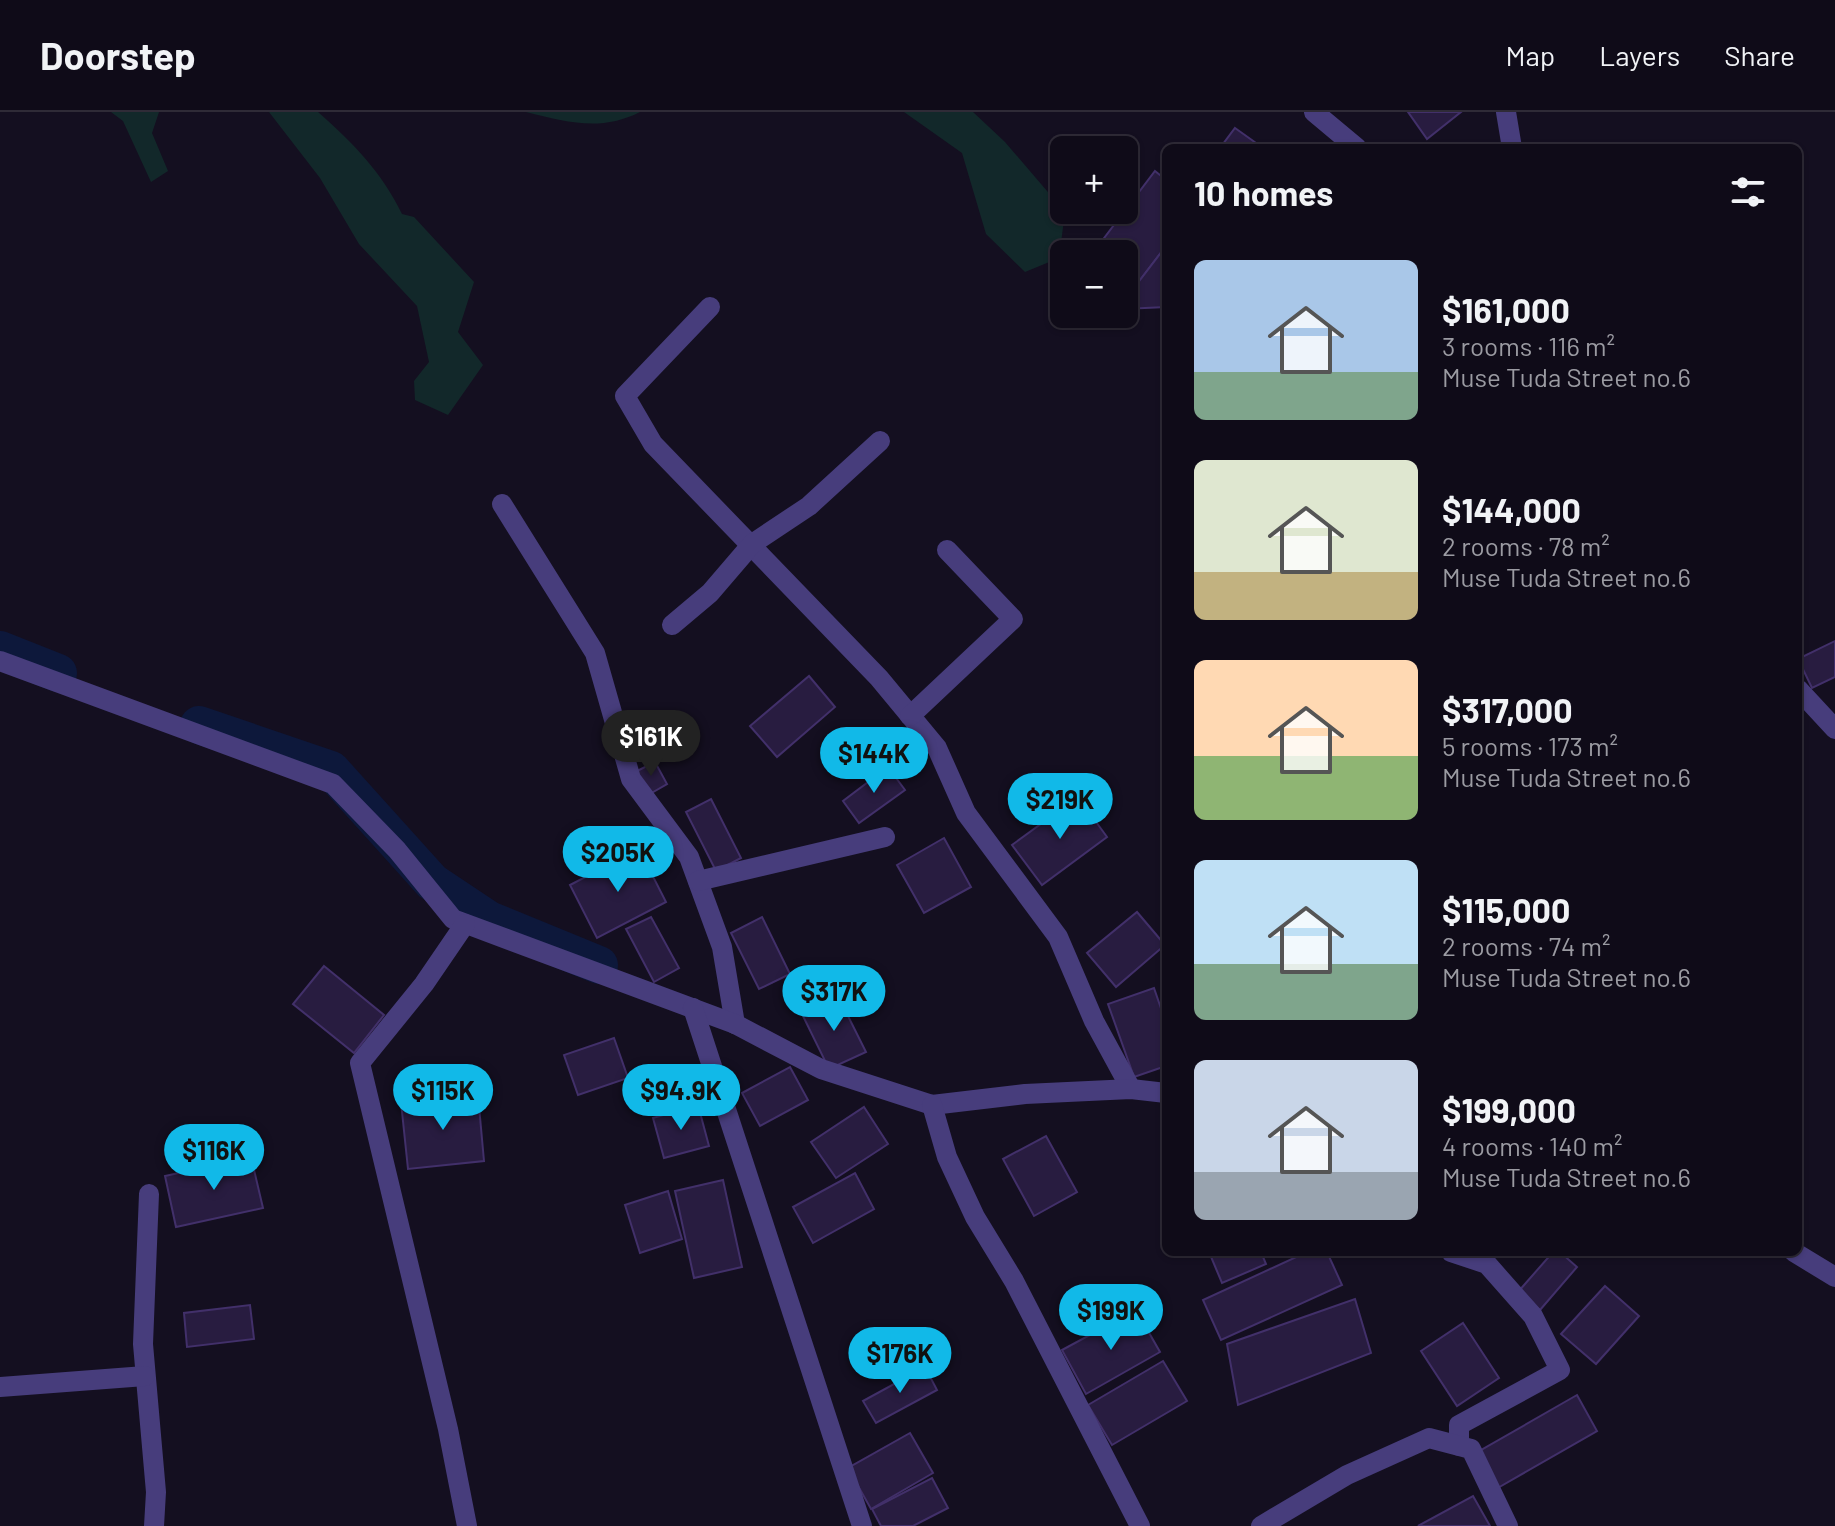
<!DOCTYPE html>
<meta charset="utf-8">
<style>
body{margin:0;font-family:Barlow,sans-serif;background:#181421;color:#f1f3f6;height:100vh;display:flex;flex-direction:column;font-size:30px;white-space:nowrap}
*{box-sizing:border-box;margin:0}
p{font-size:26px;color:#9b9ba2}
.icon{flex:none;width:44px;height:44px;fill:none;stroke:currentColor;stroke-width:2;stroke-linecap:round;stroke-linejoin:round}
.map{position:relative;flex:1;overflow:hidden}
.sheet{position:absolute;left:1162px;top:32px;width:640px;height:1112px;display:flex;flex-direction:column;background:#0f0b18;border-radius:12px;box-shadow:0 2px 6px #0004,0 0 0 2px #2f2b37}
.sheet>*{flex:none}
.buttons{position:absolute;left:1050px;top:24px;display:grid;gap:16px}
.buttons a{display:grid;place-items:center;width:88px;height:88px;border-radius:12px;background:#0f0b18;box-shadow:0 2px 6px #0004,0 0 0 2px #2f2b37;font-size:40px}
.price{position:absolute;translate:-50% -68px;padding:0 18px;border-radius:28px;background:#11b9e8;color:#111;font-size:26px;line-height:52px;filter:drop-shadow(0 2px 4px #0008)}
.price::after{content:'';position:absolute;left:50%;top:48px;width:24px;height:18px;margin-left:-12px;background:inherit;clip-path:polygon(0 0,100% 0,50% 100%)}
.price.selected{background:#222;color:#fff}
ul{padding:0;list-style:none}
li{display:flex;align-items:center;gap:24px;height:200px;padding:0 32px}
li span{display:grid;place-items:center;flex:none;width:224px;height:160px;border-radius:12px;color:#555}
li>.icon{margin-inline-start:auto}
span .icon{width:96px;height:96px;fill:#fffc;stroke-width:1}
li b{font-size:34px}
h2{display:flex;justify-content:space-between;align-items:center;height:96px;padding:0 32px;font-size:34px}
header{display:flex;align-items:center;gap:48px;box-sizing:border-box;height:112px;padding:0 40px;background:#0f0b18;border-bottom:2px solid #2f2b37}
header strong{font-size:38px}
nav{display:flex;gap:44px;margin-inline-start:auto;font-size:28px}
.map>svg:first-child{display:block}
.green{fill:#12282a}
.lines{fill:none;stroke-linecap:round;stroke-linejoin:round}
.canal{stroke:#0d183b;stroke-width:38}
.building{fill:#281c40;stroke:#42306a;stroke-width:2}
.minor{stroke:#473d7c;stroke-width:20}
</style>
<header>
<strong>Doorstep</strong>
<nav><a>Map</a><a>Layers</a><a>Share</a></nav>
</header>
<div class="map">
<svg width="1835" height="1414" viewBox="0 0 1835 1414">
<rect width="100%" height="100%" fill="#140f20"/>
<g class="green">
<path d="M111,0H159L152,21L168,59L151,70L123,9Z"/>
<path d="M269,0H318C353,31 381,59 402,102L414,105L474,170L458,220L483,253L448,303L415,288L414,269L429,250L417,194L359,132L320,66Z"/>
<path d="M526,0H640C601,20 567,10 526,0Z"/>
<path d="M904,0H973L1005,30L1065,100L1059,146L1025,160L986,122L962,41Z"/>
</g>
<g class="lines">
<g class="canal">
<path d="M0,538L58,561"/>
<path d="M199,613L331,658L432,770L489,808L599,853"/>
</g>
</g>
<g class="building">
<path d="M1408,0H1461L1427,27Z"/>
<path d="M1235,16L1263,36H1220Z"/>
<path d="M1155,59L1166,68V134L1124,189V142H1092Z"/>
<path d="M1166,134V195L1124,197V189Z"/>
<path d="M1835,529V565L1812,576L1798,547Z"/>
<path d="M809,564L835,595L777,645L750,614Z"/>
<path d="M655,650L667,672L648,683L635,660Z"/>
<path d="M888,655L905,678L859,711L843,689Z"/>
<path d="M1078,685L1107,725L1042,773L1012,733Z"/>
<path d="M711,687L741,746L716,759L686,700Z"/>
<path d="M944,726L971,775L924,801L897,753Z"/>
<path d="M639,737L666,790L597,826L570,773Z"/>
<path d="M1137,800L1165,833L1116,875L1087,841Z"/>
<path d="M651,805L679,856L654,870L626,817Z"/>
<path d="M762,805L790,862L759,877L731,821Z"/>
<path d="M324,854L384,903L354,941L293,892Z"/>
<path d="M1154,876L1166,911V954L1134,965L1108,892Z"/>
<path d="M838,884L866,940L829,957L802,902Z"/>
<path d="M614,926L628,966L578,983L564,943Z"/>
<path d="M790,955L808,988L760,1014L742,981Z"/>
<path d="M478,983L484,1049L408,1057L401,990Z"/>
<path d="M698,993L709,1034L664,1046L653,1006Z"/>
<path d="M864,995L888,1032L836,1066L811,1030Z"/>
<path d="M1046,1024L1077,1080L1034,1104L1003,1047Z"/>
<path d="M251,1045L263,1096L176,1115L165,1064Z"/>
<path d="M855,1061L874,1097L813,1131L793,1095Z"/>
<path d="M723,1068L742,1155L694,1166L675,1079Z"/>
<path d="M668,1079L682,1127L640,1141L625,1093Z"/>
<path d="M1209,1140H1261L1266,1152L1222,1171Z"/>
<path d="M1307,1140H1327L1342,1173L1221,1228L1203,1188Z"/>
<path d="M1553,1140H1560L1577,1155L1540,1198L1518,1180Z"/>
<path d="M1605,1174L1639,1204L1596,1252L1561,1222Z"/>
<path d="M1355,1187L1371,1241L1238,1293L1227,1232Z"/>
<path d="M250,1193L254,1227L187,1235L184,1201Z"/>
<path d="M1136,1198L1160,1240L1086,1282L1062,1238Z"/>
<path d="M1463,1211L1499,1266L1457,1294L1421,1239Z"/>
<path d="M1163,1249L1187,1289L1112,1333L1088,1293Z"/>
<path d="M925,1255L937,1278L876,1311L863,1289Z"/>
<path d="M1577,1283L1597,1319L1496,1377L1476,1341Z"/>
<path d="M910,1321L933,1361L871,1397L848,1356Z"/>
<path d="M932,1366L948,1396L913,1414H881L872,1397Z"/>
<path d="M1473,1384L1490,1414H1418Z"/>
</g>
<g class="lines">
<g class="minor">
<path d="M1314,0L1357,36"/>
<path d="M1506,0L1512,36"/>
<path d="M710,195L625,284L653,332L879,566L937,636L966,701L1058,825L1094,909L1131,977"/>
<path d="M502,392L595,541L631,667L689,745L722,835L735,912"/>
<path d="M672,513L710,481L752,432L809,394L880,329"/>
<path d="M0,549L333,672L397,738L453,807L735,912L821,957L932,993L1025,982L1131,977L1166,981"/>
<path d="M1798,577L1835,617"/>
<path d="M910,604L1013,507L947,438"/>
<path d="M698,769L885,725"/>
<path d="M465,812L424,872L360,951L448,1317L467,1414"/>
<path d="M693,896L862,1414"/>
<path d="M932,993L947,1045L975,1105L1014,1169L1140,1414"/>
<path d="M149,1082L143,1232L156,1380L154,1414"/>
<path d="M1451,1140L1487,1152L1533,1204L1560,1258L1459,1313V1334"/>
<path d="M1794,1140L1835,1165"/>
<path d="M0,1275L145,1264"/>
<path d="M1261,1414L1347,1363L1429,1326L1471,1337L1508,1414"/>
</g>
</g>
</svg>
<div class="buttons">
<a>+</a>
<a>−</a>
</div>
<b class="price selected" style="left:651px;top:666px">$161K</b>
<b class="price" style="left:874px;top:683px">$144K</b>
<b class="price" style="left:1060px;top:729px">$219K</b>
<b class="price" style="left:618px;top:782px">$205K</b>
<b class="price" style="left:834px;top:921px">$317K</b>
<b class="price" style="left:443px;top:1020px">$115K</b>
<b class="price" style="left:681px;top:1020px">$94.9K</b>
<b class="price" style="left:214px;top:1080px">$116K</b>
<b class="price" style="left:1111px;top:1240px">$199K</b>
<b class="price" style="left:900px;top:1283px">$176K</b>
<section class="sheet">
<h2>10 homes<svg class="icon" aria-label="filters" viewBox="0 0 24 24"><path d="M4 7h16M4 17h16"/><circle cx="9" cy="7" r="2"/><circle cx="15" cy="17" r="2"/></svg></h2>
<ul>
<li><span style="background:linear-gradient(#a9c7e8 70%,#7fa58c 0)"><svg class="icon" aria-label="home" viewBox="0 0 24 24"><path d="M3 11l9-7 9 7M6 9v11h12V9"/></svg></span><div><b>$161,000</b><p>3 rooms · 116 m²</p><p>Muse Tuda Street no.6</p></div></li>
<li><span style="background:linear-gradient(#dfe7d0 70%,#c2b280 0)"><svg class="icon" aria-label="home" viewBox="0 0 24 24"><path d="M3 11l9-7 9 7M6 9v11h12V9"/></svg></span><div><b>$144,000</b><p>2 rooms · 78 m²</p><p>Muse Tuda Street no.6</p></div></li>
<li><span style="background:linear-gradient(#ffd9b3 60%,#8fb573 0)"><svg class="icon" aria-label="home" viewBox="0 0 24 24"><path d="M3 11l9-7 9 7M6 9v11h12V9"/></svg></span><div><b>$317,000</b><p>5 rooms · 173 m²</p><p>Muse Tuda Street no.6</p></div></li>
<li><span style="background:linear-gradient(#bfe0f5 65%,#7fa58c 0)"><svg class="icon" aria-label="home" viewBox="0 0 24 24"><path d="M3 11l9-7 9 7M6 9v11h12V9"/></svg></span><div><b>$115,000</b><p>2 rooms · 74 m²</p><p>Muse Tuda Street no.6</p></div></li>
<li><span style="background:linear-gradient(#c9d6e8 70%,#9aa5b1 0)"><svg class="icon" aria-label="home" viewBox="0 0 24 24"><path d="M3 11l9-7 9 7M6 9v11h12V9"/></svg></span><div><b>$199,000</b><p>4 rooms · 140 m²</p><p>Muse Tuda Street no.6</p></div></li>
</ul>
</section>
</div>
